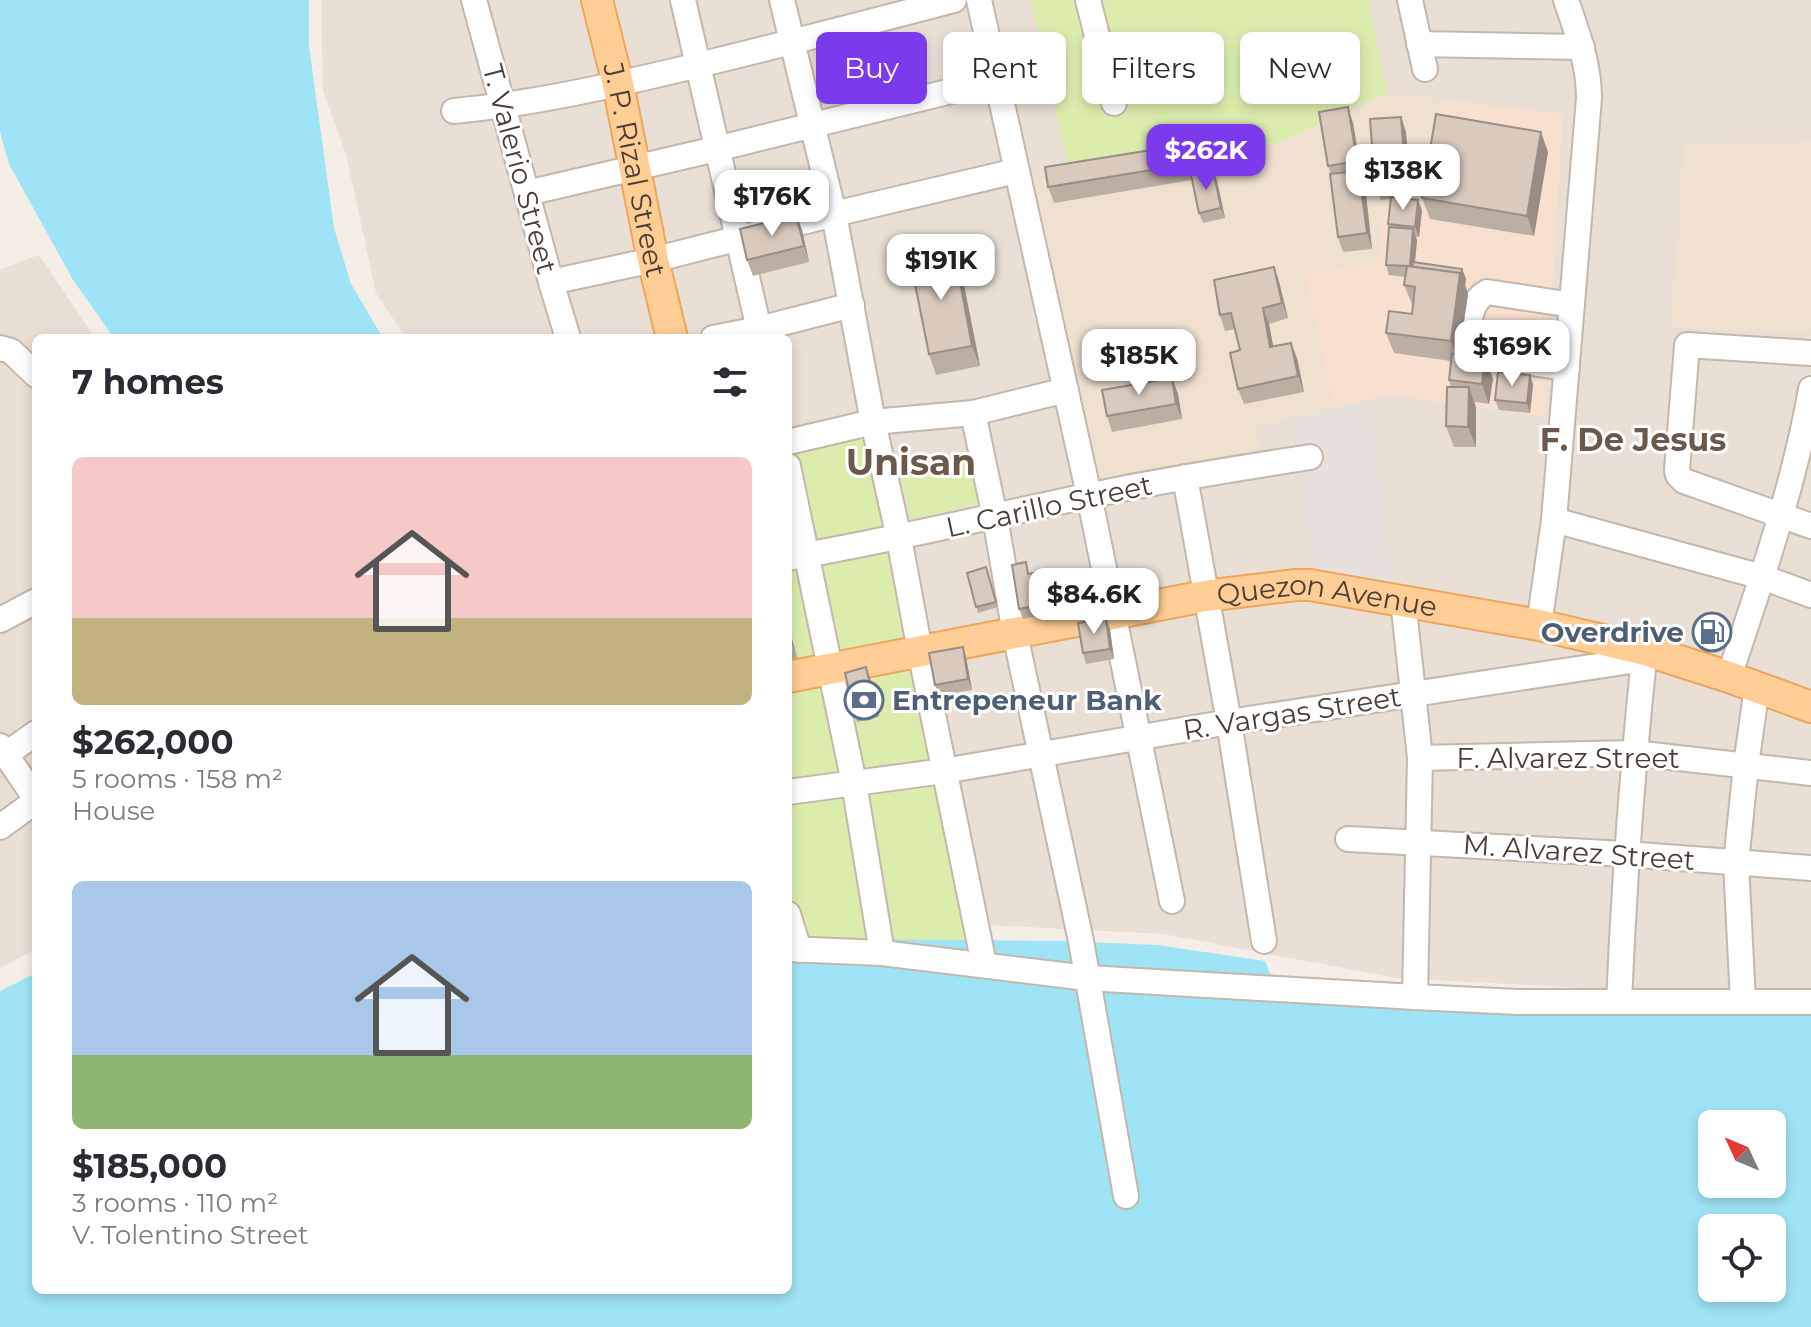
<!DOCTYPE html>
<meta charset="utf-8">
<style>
body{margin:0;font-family:Montserrat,sans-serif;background:#f7f7f7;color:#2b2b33;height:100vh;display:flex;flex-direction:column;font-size:30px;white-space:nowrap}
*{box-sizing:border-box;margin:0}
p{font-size:26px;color:#7c7c81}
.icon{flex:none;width:44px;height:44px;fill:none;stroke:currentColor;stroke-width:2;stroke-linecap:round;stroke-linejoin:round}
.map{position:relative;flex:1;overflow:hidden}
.side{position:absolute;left:32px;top:334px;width:760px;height:960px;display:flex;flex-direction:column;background:#fff;border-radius:12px;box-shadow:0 4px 12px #0003}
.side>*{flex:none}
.guide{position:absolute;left:816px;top:32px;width:760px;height:72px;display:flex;gap:16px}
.needle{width:52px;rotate:314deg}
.buttons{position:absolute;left:1698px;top:1110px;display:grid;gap:16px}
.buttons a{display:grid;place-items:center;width:88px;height:88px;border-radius:12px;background:#fff;box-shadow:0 4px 12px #0003;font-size:40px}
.price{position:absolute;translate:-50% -68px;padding:0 18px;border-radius:16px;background:#fff;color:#222;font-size:26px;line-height:52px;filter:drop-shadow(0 2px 4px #0008)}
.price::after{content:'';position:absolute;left:50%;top:48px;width:24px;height:18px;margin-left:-12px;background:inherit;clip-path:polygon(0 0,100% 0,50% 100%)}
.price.on{background:#7c3aed;color:#fff}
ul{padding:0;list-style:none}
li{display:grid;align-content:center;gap:16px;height:424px;padding:0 40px}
li span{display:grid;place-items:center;height:248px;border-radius:12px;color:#555}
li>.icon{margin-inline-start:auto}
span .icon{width:144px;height:144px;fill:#fffc;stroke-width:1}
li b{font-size:34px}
h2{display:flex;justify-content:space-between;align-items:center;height:96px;padding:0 40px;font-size:34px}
.chip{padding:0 28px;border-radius:12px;background:#fff;box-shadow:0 4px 12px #0003;font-size:28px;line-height:72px}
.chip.on{background:#7c3aed;color:#fff}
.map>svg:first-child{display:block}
.residential{fill:#e9dfd5}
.commercial{fill:#f8e0d1}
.industrial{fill:#e7e0dc}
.education{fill:#efe0d0}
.green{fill:#dcecad}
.water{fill:#9fe4f6;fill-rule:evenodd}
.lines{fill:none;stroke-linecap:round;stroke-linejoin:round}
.minor-casing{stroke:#c4b7ac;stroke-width:28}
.major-casing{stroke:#eda65d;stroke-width:34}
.minor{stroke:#fff;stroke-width:24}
.major{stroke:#ffcd96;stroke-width:30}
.wall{fill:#bbaea3}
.shaded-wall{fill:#998d85}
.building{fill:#dacabe;stroke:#998d85;stroke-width:2}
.labels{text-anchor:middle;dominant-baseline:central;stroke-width:6;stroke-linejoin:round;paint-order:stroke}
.street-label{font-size:28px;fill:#493d35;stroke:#fff}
.service-label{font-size:28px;font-weight:bold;fill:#4e5e75;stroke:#fff;text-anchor:end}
.quarter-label{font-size:32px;font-weight:bold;fill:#6c594c;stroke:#fff}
.district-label{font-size:36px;font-weight:bold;fill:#6c594c;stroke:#fff}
</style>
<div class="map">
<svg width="1811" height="1327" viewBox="0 0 1811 1327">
<rect width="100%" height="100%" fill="#f5eee7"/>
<g class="residential">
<path d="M321,0H1811V993L1732,996L1396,978L1163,934L788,915V338H406L376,293L346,154L323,91Z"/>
<path d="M39,255L95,338H36V949L0,968V269Z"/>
</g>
<path class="commercial" d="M1441,99L1563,114L1545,417L1391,395L1334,408L1304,273L1381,261L1377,205L1424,204Z"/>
<path class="industrial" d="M1370,400L1393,586L1315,570L1292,418Z"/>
<g class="education">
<path d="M1387,93L1441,99L1424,204L1377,206L1381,261L1304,273L1334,408L1255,427L1261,451L1096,480L1032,180L1276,144Z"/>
<path d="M1811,140V333L1671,328L1684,144Z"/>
</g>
<g class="green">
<path d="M1031,0H1368L1387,93L1276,144L1070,174Z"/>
<path d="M873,422L984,964L788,952V441Z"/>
<path d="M970,459L979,504L910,519L901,474Z"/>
</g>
<g class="water">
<path d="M0,0H309V46L334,228L351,284L383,338H114L73,280L9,164L0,132Z"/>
<path d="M834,939L1068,941L1157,945L1265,961L1276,989L1811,1016V1327H0V991L36,973V1290H788V942ZM1712,1124H1772V1184H1712ZM1712,1228H1772V1288H1712Z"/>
</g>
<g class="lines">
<defs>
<g id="minor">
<path d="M474,0L551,282L568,338"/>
<path d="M683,0L761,338"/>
<path d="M782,0L834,214L873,422L899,538L920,651L984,964"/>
<path d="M979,0L1089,495L1172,901"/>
<path d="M1088,0L1114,103"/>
<path d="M1410,0L1425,69"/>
<path d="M1419,44L1582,47"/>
<path d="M454,111C531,104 606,87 682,69C773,47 863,24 954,0"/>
<path d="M527,193L716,149L996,80"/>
<path d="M551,282L653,260L834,214L1016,171"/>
<path d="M713,338L759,329L852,305"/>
<path d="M0,348L11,351L36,375"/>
<path d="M1811,353L1687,345L1677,470L1678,475L1684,481L1811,526"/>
<path d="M1567,368L1477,355L1470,351L1466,347C1469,328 1468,302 1487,292L1572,305"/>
<path d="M973,413L995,517L1015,634L1081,941L1126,1196"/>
<path d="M788,442L873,422L973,413L1066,390"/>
<path d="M788,466L854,783L882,953"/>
<path d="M1185,477L1229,722L1264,941"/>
<path d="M1554,520L1762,577L1811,595"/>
<path d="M788,558C889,541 987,517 1087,496C1161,480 1235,469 1310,457"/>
<path d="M1403,600L1420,758L1415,997"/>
<path d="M0,620L36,601"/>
<path d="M1539,625L1554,520L1589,98C1589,64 1577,32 1566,0"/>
<path d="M1729,677C1760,583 1794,487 1811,389"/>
<path d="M0,746L36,799"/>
<path d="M5,755L36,733"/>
<path d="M1420,758L1634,753L1811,773"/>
<path d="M788,792L944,771L1229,722L1644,659L1645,650"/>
<path d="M0,827L36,801"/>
<path d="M1348,839L1626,854L1811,868"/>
<path d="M788,914L799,950"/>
<path d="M788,949L882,953L1087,978L1415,997L1518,1002H1811"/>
<path d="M1619,1002C1624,887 1632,773 1644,659"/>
<path d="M1743,1002L1736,863L1746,765L1757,687"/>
</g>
<g id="major">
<path id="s1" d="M597,0L618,84L653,260L672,338"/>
<path id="s2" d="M788,677L1205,596L1296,585H1310L1539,625L1645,650L1729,677L1811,707"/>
</g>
</defs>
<use href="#minor" class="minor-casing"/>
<use href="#major" class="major-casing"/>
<use href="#minor" class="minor"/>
<use href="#major" class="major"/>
</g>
<g class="wall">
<path d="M1401,117L1406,132L1411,198H1405L1422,210L1419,237H1416L1417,240L1415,262L1462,269L1466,279L1465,285L1468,294L1459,355L1485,358L1493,379L1489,404L1475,402L1476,408V447H1454L1446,426L1451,387L1449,380L1451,361L1394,353L1386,333L1412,314L1413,306L1404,285L1406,277L1389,275L1386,265L1391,199L1381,200L1375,185Z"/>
<path d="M1353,123L1362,177L1365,186L1372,249L1343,252L1338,237L1331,174L1328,166Z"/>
<path d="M1548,152L1534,236L1430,219L1422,198Z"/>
<path d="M1208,157L1211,171L1217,181L1225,218L1203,223L1199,213L1192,180L1054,203L1048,187Z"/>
<path d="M796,215L802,230L809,262L753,276L747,260Z"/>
<path d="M954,250L961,270L980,366L936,375L929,354Z"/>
<path d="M1274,267L1279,282L1288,318L1269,324L1273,346L1297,358L1304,392L1244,404L1238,389L1240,350L1235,329L1225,331L1220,315Z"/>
<path d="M1530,375L1533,385L1530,413L1499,410L1495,400Z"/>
<path d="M1172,378L1178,394L1182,419L1112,432L1107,416Z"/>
<path d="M986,567L998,607L978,613L967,573Z"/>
<path d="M1030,574L1048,582L1068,584L1073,609L1055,612L1049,586L1054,613L1023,619L1019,609Z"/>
<path d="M788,624L797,658L788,660Z"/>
<path d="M1110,629L1114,659L1086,664L1083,653Z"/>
<path d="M963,647L966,657L972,690L938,696L935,685Z"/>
<path d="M866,667L870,678L879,717L857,722L854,711Z"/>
</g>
<g class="shaded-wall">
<path d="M1348,107L1353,123L1362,177L1357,161Z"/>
<path d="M1401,117L1406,132L1411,198L1406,182Z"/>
<path d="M1541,132L1548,152L1534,236L1527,216Z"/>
<path d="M1202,142L1208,157L1212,176L1206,161Z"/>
<path d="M1213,170L1217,181L1225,218L1221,208Z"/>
<path d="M1359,171L1365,186L1372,249L1367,233Z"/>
<path d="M1418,200L1422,210L1419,237L1415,227Z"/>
<path d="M796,215L802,230L809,262L804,246Z"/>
<path d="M1413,229L1417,240L1414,272L1410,267Z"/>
<path d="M954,250L961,270L980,366L972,346Z"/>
<path d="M1274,267L1279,282L1288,318L1282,303Z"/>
<path d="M1462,269L1466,279L1465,285L1468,294L1458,362L1451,341L1460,273Z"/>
<path d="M1263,308L1269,324L1276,362L1270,347Z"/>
<path d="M1291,343L1297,358L1304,392L1298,376Z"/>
<path d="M1485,358L1493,379L1489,404L1482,384Z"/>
<path d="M1530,375L1533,385L1530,413L1527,403Z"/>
<path d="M1172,378L1178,394L1182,419L1176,404Z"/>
<path d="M1469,387L1476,408V447L1468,427Z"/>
<path d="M1045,571L1048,582L1054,613L1050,603Z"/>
<path d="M1106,619L1110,629L1114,659L1110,649Z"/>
<path d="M788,624L797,658L788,631Z"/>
<path d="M963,647L966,657L972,690L968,679Z"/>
<path d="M866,667L870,678L879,717L875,706Z"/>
</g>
<g class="building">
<path d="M1348,107L1357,161L1328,166L1319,112Z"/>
<path d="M1436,114L1541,132L1527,216L1422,198Z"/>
<path d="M1401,117L1406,182L1375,185L1370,119Z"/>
<path d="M1202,142L1206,161L1048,187L1045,167Z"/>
<path d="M1213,170L1221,208L1199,213L1191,175Z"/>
<path d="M1359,171L1367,233L1338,237L1330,174Z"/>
<path d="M1391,197L1418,200L1415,227L1388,224Z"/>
<path d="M796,215L804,246L747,260L740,229Z"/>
<path d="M1389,227L1413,229L1410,266L1386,265Z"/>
<path d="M954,250L972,346L929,354L910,259Z"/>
<path d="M1413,262L1462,269L1461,275L1460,273L1413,267Z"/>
<path d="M1407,266L1460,273L1451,341L1386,333L1389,311L1412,314L1415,287L1404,285Z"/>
<path d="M1274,267L1282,303L1263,308L1270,347L1291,343L1298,376L1238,389L1230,353L1240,350L1231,313L1220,315L1214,280Z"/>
<path d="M1452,354L1485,358L1482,384L1449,380Z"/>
<path d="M1498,372L1530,375L1527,403L1495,400Z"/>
<path d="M1172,378L1176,404L1107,416L1102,390Z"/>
<path d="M1447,387H1469L1468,427L1446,426Z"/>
<path d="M1026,562L1028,574L1045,571L1050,603L1019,609L1012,565Z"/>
<path d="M986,567L996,602L976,607L967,573Z"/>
<path d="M1067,579L1071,604L1053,607L1048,582Z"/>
<path d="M1106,619L1110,649L1083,653L1078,623Z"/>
<path d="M963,647L968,679L935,685L929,653Z"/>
<path d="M866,667L875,706L854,711L845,673Z"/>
</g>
<defs>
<symbol id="fuel-ring" viewBox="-11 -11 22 22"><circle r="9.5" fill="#fff" stroke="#5c6f8a" stroke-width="1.5"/><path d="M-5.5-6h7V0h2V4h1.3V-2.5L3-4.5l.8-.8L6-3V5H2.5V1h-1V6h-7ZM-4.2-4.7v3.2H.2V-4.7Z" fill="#5c6f8a"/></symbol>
<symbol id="bank-ring" viewBox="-11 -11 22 22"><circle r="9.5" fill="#fff" stroke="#5c6f8a" stroke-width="1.5"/><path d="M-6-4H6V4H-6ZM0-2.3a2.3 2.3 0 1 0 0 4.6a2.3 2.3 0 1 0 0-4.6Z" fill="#5c6f8a"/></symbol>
</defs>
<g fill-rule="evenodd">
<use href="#fuel-ring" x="1690" y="610" width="44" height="44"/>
<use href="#bank-ring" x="842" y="678" width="44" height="44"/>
</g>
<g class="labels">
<g class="street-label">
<text transform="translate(520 169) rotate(75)">T. Valerio Street</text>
<text stroke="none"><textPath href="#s1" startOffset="174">J. P. Rizal Street</textPath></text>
<text transform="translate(1049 506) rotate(-12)">L. Carillo Street</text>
<text stroke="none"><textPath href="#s2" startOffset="548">Quezon Avenue</textPath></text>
<text transform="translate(1292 713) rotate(-9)">R. Vargas Street</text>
<text x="1568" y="758">F. Alvarez Street</text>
<text transform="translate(1579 852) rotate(4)">M. Alvarez Street</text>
</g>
<g class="service-label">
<text x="1684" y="632">Overdrive</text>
<text x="892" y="700" text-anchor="start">Entrepeneur Bank</text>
</g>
<g class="quarter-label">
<text x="1633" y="439">F. De Jesus</text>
</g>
<g class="district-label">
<text x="911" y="462">Unisan</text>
</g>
</g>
</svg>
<div class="buttons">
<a><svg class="needle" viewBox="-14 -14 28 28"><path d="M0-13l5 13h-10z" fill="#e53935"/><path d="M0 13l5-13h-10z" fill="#7c7c81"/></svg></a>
<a><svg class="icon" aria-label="locate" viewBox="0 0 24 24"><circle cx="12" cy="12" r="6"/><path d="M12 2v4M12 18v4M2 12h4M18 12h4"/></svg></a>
</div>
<b class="price on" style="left:1206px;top:192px">$262K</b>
<b class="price" style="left:1403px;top:212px">$138K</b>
<b class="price" style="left:772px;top:238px">$176K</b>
<b class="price" style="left:941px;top:302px">$191K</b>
<b class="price" style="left:1512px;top:388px">$169K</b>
<b class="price" style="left:1139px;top:397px">$185K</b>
<b class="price" style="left:1094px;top:636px">$84.6K</b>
<div class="guide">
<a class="chip on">Buy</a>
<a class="chip">Rent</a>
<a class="chip">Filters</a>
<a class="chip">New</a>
</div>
<section class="side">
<h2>7 homes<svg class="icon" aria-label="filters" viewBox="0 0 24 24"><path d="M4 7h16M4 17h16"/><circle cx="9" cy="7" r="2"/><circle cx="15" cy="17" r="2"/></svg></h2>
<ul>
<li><span style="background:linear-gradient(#f6c9c9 65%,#c2b280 0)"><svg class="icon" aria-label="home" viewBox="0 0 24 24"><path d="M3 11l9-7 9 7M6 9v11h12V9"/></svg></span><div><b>$262,000</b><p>5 rooms · 158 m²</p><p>House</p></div></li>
<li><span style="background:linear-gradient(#a9c7e8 70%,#8fb573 0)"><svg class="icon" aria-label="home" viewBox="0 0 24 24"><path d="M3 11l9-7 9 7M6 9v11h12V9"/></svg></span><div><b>$185,000</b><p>3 rooms · 110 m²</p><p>V. Tolentino Street</p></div></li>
</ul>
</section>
</div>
